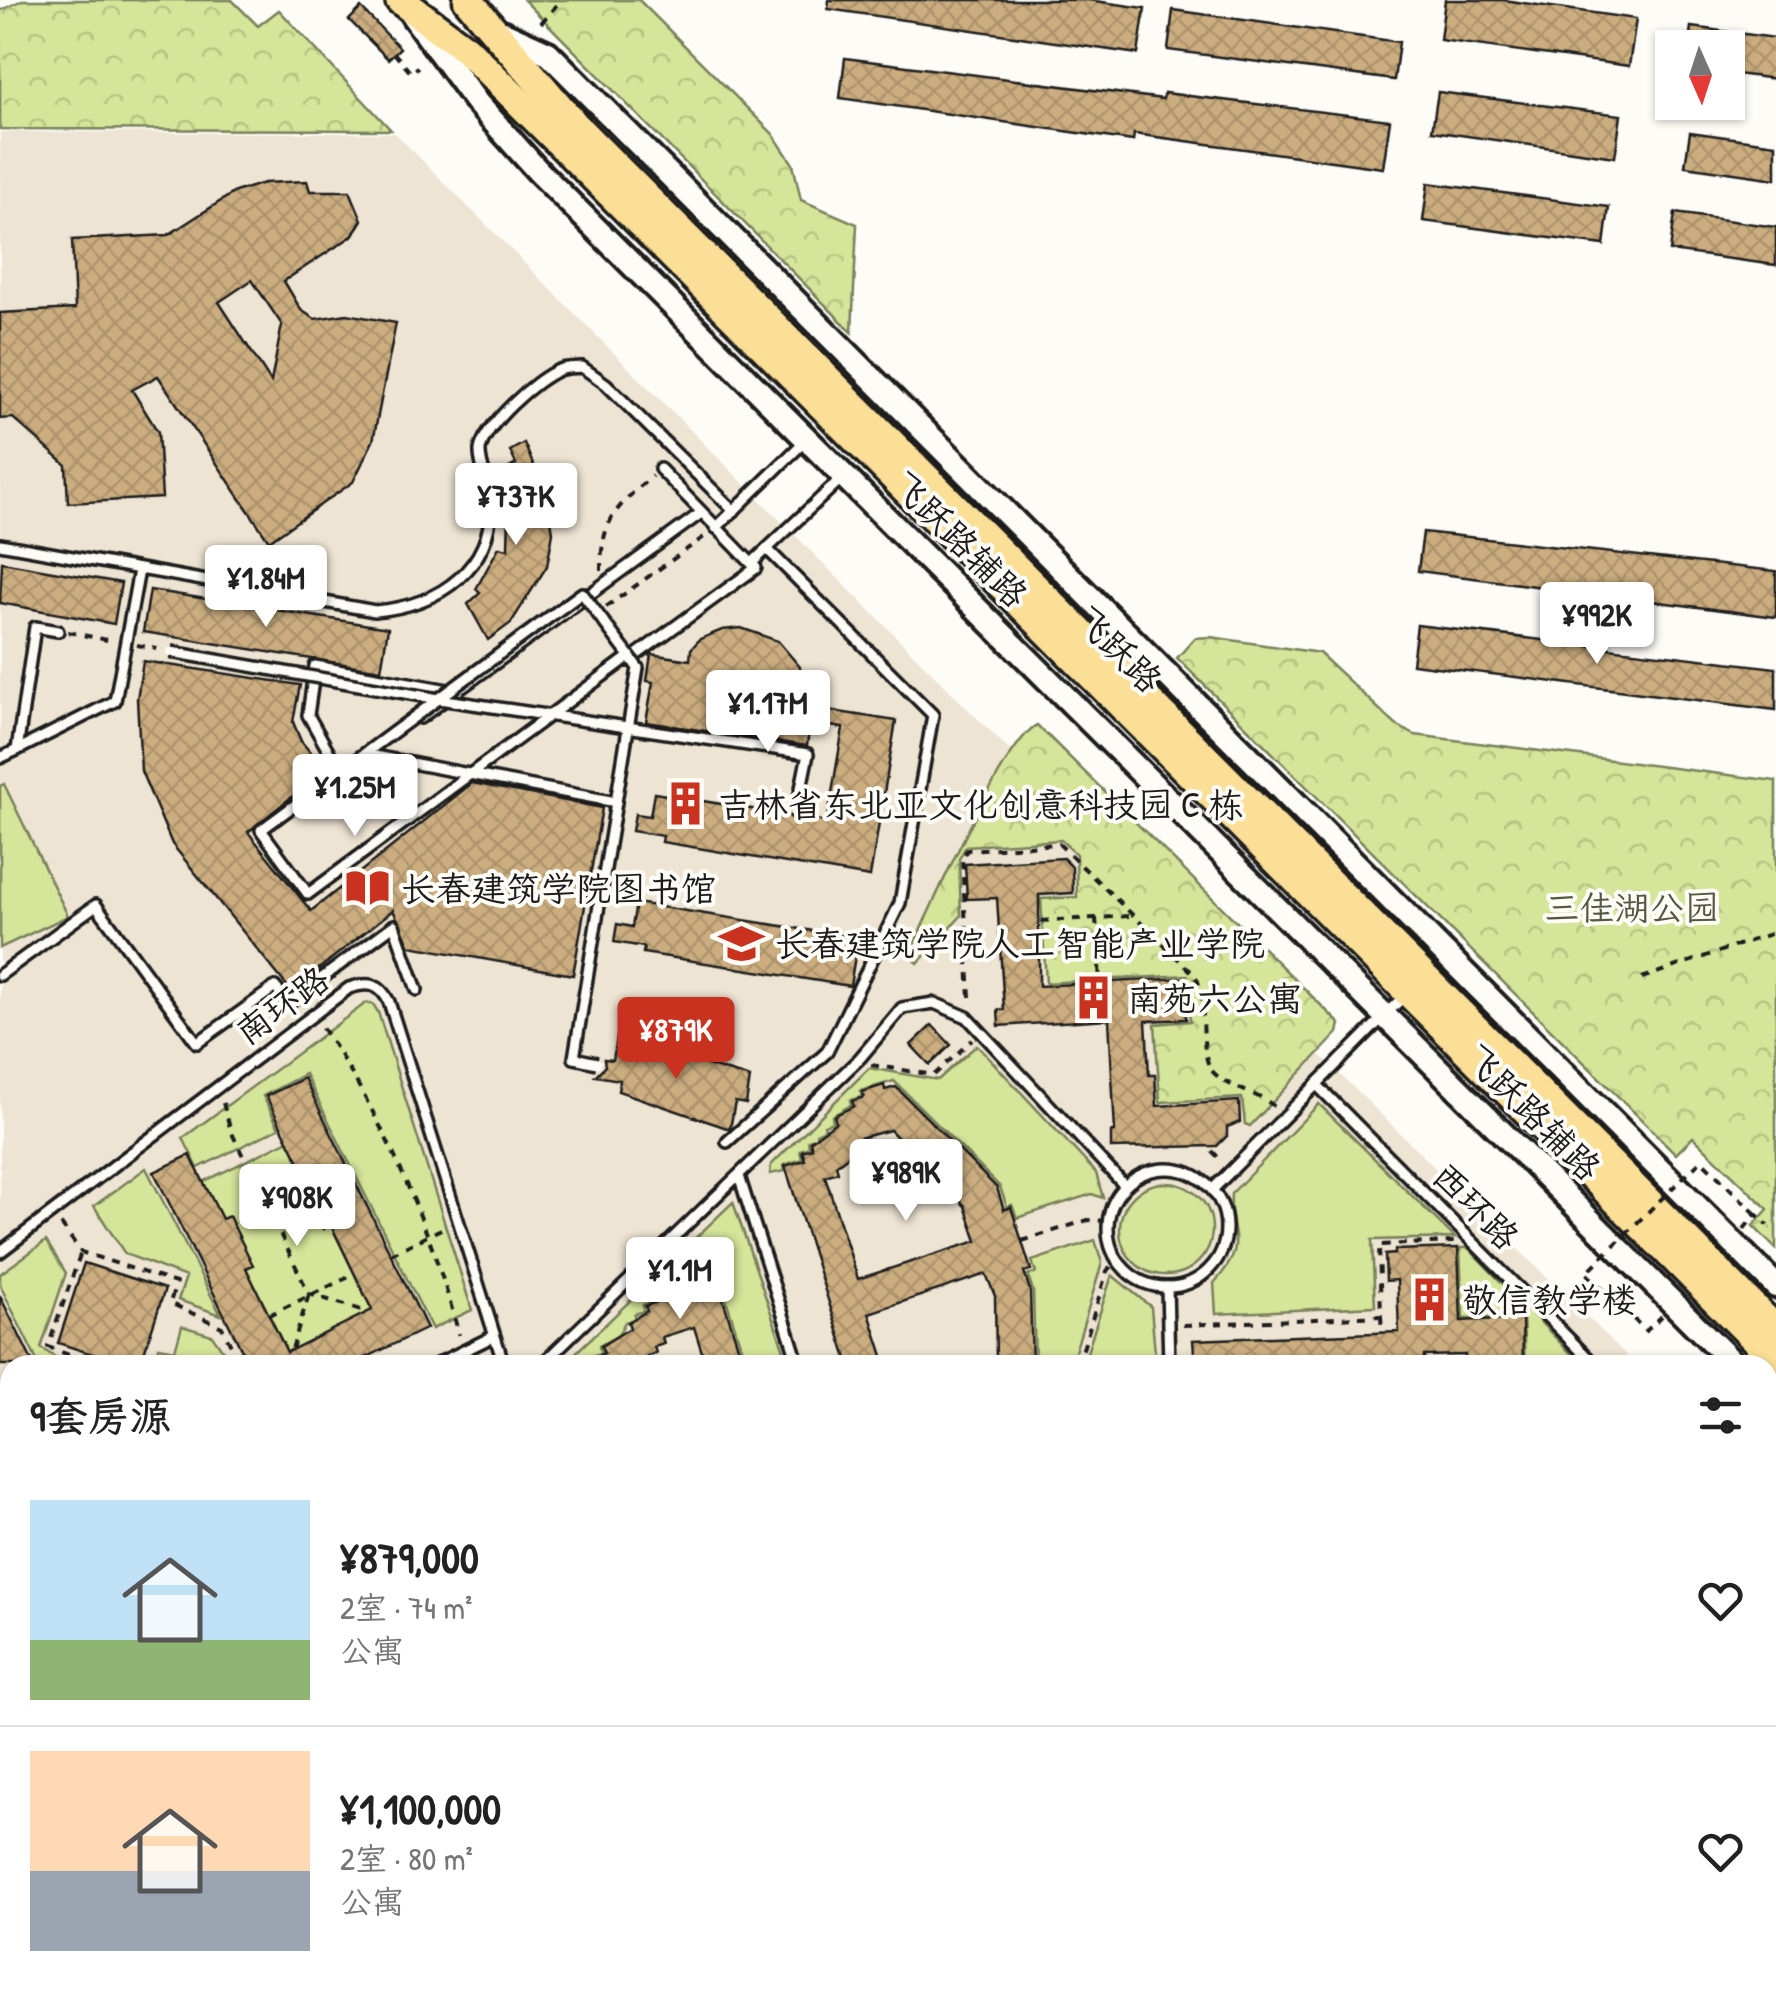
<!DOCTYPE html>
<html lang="zh">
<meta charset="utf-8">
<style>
body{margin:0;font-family:"Patrick Hand","LXGW WenKai TC",sans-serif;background:#f6f6f6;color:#222;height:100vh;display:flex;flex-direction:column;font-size:38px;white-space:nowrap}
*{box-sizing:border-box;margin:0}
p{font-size:32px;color:#767676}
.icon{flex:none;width:55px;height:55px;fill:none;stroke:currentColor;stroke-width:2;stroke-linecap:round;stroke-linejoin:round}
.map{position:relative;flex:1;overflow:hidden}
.panel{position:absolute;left:0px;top:1355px;width:1778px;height:642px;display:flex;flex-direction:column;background:#fff;border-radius:30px 30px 0 0;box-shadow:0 2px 8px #0004}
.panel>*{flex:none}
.needle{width:65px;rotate:177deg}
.fabs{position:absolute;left:1655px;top:30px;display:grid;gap:20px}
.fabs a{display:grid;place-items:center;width:90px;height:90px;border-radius:0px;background:#fff;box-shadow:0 2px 8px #0004;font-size:50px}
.price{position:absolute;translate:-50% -85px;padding:0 22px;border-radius:10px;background:#fff;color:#222;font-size:32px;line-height:65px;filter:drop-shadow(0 2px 5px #0008)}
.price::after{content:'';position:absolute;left:50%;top:60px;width:30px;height:22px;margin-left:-15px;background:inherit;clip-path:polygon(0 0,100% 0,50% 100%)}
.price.active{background:#c8321e;color:#fff}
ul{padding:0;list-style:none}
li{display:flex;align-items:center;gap:30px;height:250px;padding:0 30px}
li+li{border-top:2px solid #e0e0e0}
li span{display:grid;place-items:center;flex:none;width:280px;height:200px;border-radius:0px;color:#555}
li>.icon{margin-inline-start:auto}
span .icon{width:120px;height:120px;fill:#fffc;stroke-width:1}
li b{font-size:42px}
h2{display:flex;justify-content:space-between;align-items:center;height:120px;padding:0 30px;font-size:42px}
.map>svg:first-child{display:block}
.built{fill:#eee4d3}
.green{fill:#d5e599;stroke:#78805a;stroke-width:2.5}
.forest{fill:url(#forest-crowns);stroke:#78805a;stroke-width:2.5}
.water{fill:url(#water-ripples);stroke:#548489;stroke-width:2.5}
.building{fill:url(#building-cross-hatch);stroke:#1c1c1c;stroke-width:2.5;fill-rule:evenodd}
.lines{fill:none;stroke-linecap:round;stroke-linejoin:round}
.service-casing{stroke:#1c1c1c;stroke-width:16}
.tertiary-casing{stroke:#1c1c1c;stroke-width:30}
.primary-casing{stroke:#1c1c1c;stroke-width:35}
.path{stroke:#1c1c1c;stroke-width:4;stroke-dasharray:8 8;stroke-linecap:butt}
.service{stroke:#fdfcf7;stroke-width:9}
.tertiary{stroke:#fdfcf7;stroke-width:22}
.primary{stroke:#fbdf96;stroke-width:28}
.service-bridge-casing{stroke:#1c1c1c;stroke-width:16;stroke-linecap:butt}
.path-bridge{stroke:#1c1c1c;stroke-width:4;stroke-dasharray:8 8;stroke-linecap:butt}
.service-bridge{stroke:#fdfcf7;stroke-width:9}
.labels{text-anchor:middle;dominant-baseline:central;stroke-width:8;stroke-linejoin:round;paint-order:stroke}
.street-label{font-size:35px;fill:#1c1c1c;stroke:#fdfcf7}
.poi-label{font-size:35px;fill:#1c1c1c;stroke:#fdfcf7;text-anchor:start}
.park-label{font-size:35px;fill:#545842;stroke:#fdfcf7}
</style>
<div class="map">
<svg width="1776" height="1996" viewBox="0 0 1776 1996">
<defs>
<pattern id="forest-crowns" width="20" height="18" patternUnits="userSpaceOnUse" patternTransform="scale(2.5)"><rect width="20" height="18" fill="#d5e599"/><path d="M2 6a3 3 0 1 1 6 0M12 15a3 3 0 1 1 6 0" fill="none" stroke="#b6c483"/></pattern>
<pattern id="water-ripples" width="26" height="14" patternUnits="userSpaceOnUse" patternTransform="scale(2.5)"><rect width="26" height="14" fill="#79cad2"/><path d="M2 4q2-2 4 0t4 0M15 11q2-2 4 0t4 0" fill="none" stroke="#68adb4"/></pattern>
<pattern id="building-cross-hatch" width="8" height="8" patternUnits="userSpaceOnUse" patternTransform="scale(2.5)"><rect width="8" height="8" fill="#cbad7f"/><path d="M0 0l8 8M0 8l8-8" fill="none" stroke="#ae946d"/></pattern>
</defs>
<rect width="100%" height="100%" fill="#fdfcf7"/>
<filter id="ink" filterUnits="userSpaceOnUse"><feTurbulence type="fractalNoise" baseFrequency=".01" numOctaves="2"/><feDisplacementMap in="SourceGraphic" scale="20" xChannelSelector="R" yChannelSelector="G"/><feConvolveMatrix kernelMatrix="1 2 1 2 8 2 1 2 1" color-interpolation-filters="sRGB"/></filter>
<g filter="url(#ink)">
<path class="built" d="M0,132L395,133L970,711L1636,1365H10V1988H1768V1496L1776,1505V1996H0Z"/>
<g class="green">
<path d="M4,784L68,916L0,948V786Z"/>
<path d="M366,1003L373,1004L378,1012L472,1310L432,1329L305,1074L263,1096L279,1128L198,1168L183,1138Z"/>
<path d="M977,1045L1096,1173L1103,1198L1092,1194L1017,1218L1012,1205L1007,1207L1000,1187L894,1081L860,1091L862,1097L850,1100L851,1105L832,1116L833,1122L824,1125L825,1129L816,1133L817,1138L808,1140L809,1147L800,1150L802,1159L784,1165L785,1171L770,1174L771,1165L869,1068L938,1080Z"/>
<path d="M1319,1104L1455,1238L1372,1240L1375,1306L1216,1314L1214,1283C1251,1243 1228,1235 1231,1194Z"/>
<path d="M289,1140L306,1176L299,1181L323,1229L331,1225L372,1310L287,1352L246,1268L252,1265L229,1217L222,1219L203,1182Z"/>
<path d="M146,1168L221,1315L178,1300L186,1277L125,1254L94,1206Z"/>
<circle cx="1166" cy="1229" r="46"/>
<path d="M733,1202L789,1365H747L711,1252L682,1262L685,1274L668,1280L670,1285L660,1289L652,1302L643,1305V1311L634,1314L635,1319L625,1322L618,1335L599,1346L601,1353L587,1357L588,1365H563Z"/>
<path d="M1095,1240L1102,1263L1071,1365H1035L1033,1291L1028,1275L1036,1273L1032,1261Z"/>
<path d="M46,1241L66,1273L41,1348L67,1365H39L0,1285V1274Z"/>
<path d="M1460,1248H1468L1582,1365H1525L1523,1317L1463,1319Z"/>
<path d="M1112,1275L1151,1307L1156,1365H1083Z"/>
<path d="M182,1326L212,1335L225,1354L201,1365H153L159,1347L175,1350Z"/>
</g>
<g class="forest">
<path d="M22,0H232L258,26L279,10L391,130L0,129V11Z"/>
<path d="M524,0H639L773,134L793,164L801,200L857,224L852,332Z"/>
<path d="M1211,637L1319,653L1396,725L1415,735L1776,781V1249L1753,1226L1768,1209L1693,1137L1676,1154L1177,658L1195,638Z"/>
<path d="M1037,725L1340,1024L1338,1033L1250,1126L1245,1124L1242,1098L1160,1102L1155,1024L1190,1021L1187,975L1046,983L1041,899L1077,897L1076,854L1061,840L966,846L959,859L961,916L918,963L909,955C928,914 1005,740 1037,725Z"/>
</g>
<path class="water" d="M1336,1988H1690L1638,1996H1339Z"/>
<g class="building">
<path d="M829,0H1088L1145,8L1138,54L828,9Z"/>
<path d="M1445,0H1503L1636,19L1629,66L1440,40Z"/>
<path d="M361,8L400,48L388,59L349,20Z"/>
<path d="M1173,10L1399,42L1394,80L1168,50Z"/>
<path d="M1691,27L1776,38V79L1728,73V48H1688Z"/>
<path d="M845,58L1163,99L1164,93L1390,120L1383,168L1134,134L1133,141L840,98Z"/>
<path d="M1438,92L1621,115L1615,157L1432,131Z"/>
<path d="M1690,132L1776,144V179L1685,166Z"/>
<path d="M307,181L310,191H350L362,220L352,236L284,281L301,310L315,319L347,314L396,323L373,441L353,482L269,541L158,376L132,390L158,432L162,498L68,503L66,465L13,418L0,419V313L75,309L72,240L168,235L235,192L264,183ZM252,280L282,325L271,382L219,302Z"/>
<path d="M1428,183L1609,207L1604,245L1423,221Z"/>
<path d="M1675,213L1776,227V265L1670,251Z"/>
<path d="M524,443L547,497L553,532L547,566L511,623L488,640L468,604L480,593L476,589L499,547L508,549L509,510L496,476L516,464L510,451Z"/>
<path d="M1423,532L1776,571V617L1418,571Z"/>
<path d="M2,562L121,583L114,624L0,603Z"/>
<path d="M150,590L388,628L381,670L143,632Z"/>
<path d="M1417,625L1776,668V710L1412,664Z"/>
<path d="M741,628L778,641L800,667L801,682L824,686L820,709L896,721L870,877L662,842L663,836L632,831L635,814L650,816L654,793L788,815L795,821L803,818L827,822L843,728L810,723L807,746L646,722L653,682L647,681L651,654L690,660L691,649L700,639L722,630Z"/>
<path d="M143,661L300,685L293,722L301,741L325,770L248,832L311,911L472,783L602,808L573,975L410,946L393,910L291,991L172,844L141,771L137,699Z"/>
<path d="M1063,858L1072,867L1073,893L1039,895V986L1184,978L1186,1019L1146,1021L1149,1075H1155L1157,1106L1239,1101L1240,1122L1227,1127V1136L1217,1146L1111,1148V1132H1115L1109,1019L999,1026L998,1010H1004L997,898L967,899L965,864Z"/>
<path d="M636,903L858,938L850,986L643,953L644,947L614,942L617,924L632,927Z"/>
<path d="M932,1025L951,1045L930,1065L911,1045Z"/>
<path d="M617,1037L750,1078L746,1104L735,1102L730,1129L618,1091L620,1080L595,1076L605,1066L604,1059L613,1060Z"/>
<path d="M304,1078L427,1328L351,1365H214L242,1351L154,1172L190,1155L222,1219L229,1216L253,1265L246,1268L287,1352L372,1310L331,1225L323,1229L299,1180L306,1176L266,1096Z"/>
<path d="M884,1085L885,1090L896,1087L997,1188L1004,1210L1011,1207L1031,1270L1024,1272L1030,1290L1032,1365H996L995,1296L986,1274L869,1313L886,1365H849L785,1166L805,1160L802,1151L812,1148L810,1141L836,1122L834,1116L854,1106L852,1101L864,1097L862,1092ZM890,1130L965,1206L977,1241L858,1279L825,1176L838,1172L836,1165L862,1145L860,1138Z"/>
<path d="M1458,1248L1461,1321L1522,1318L1523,1365H1465V1355L1424,1356V1365H1195L1193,1340L1399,1332L1397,1280L1386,1281L1385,1255L1395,1254V1250Z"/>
<path d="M709,1255L744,1365H706L694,1327L662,1337L664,1344L654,1347L656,1353L647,1356L649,1362L577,1365L604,1353L601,1346L630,1328L628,1322L647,1311L645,1306L655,1303L654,1298L664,1295L662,1289L672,1286L670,1281L688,1275L685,1263Z"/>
<path d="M84,1263L165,1289L140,1365H126L58,1343Z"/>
<path d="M0,1296L34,1365H0Z"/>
</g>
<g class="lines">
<defs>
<g id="service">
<path d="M716,528L807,439"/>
<path d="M0,544L375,611C439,606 497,567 490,495C488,480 479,465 480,450C484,426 536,379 559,370C566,367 576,368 582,367L606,384L734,511"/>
<path d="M752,563L844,476"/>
<path d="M628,661L756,568L660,469"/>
<path d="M420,718L701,513"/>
<path d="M17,750L115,701L139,570"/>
<path d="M0,758L17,750L35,627L58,631"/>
<path d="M342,775L308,715L315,666L454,691"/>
<path d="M0,975L96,905L197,1043L275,987L288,1003L394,925L417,990"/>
<path d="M1318,1086L1595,1365"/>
<path d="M727,1142L827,1052L900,903L933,715L767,549"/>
<circle cx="1167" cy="1228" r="59"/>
<path d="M739,1176L799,1365"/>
<path d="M1213,1189L1404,996"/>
<path d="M0,1252L349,988C368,982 380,983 389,1002L504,1365"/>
<path d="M1167,1287L1169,1365"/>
<path d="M435,1365L494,1336"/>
<path d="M541,1365L860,1058L902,1008L934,1003L967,1017L1125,1186"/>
<path d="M1768,1540L1776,1549"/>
<path d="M0,1579L10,1574"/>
<path d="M88,1988L92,1996"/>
<path d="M703,1988L706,1996"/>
<path d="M1237,1988L1242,1996"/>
<path d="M334,1996L350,1988"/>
<path d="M667,1996L685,1988"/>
<path d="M1042,1996L1059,1988"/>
</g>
<g id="tertiary">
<path d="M413,16L477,103L538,171L1735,1365"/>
<path d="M497,30L548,53L1776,1286"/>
<path d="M1768,1398L1776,1406"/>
</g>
<g id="primary">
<path d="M400,0L466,49L1776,1360"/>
<path d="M468,0L579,130L1776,1330"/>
</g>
</defs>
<use href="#service" class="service-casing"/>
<use href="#tertiary" class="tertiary-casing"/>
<use href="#primary" class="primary-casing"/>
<g class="path">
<path d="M541,23L561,0"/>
<path d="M394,53L411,73L418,67"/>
<path d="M601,571C601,521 615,508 652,476"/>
<path d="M606,607L704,537"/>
<path d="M68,632L112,641"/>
<path d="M137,645L157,649"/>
<path d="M1096,918L1100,982"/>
<path d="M1041,921L1131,916"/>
<path d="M1642,978L1776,932"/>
<path d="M970,997L962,859L967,850L1059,844L1195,975C1210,1000 1196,1055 1214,1073C1230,1089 1257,1092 1275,1107"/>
<path d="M322,1028C382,1113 433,1234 459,1335"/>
<path d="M871,1065L934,1075L972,1040"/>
<path d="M223,1103L231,1131L309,1294L368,1312"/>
<path d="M1212,1151L1221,1160"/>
<path d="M61,1224L81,1252L176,1283L170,1303L222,1327L241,1365"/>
<path d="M1744,1229L1756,1214L1768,1225"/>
<path d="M1022,1241L1088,1220L1108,1221"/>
<path d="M391,1254L445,1227"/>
<path d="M1204,1275L1206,1289"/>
<path d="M269,1315L355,1274"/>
<path d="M1381,1316L1382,1333"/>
<path d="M1183,1325L1381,1316L1379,1245L1455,1242"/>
<path d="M292,1349L309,1294"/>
<path d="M77,1358L88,1365"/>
<path d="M75,1365L77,1358L48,1347L81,1252"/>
<path d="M1078,1365L1107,1271L1117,1259"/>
<path d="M0,1462L10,1466"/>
<path d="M0,1743L10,1764"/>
<path d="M1768,1886L1776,1894"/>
<path d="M1768,1921L1776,1929"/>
<path d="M1768,1942L1776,1950"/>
<path d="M117,1988L119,1996"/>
<path d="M1116,1988L1119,1996"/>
<path d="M1210,1988L1215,1996"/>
<path d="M1295,1988L1296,1996"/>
<path d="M1326,1988L1329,1996"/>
<path d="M1259,1995L1264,1996"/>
<path d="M427,1996L439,1988"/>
<path d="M738,1996L756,1988"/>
<path d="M935,1996L952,1988"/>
<path d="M1702,1996L1711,1988"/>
</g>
<use href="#service" class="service"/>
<use href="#tertiary" class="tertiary"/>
<use href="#primary" class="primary"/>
<defs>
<g id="service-bridge">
<path d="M171,652L439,699L808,754L796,813"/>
<path d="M369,755L616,802"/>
<path d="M597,1063L574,1058L638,668L582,593L261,830L308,894L630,656"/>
</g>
</defs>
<use href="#service-bridge" class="service-bridge-casing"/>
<path class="path-bridge" d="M1662,1316L1646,1331L1586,1273L1701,1160L1756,1214"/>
<use href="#service-bridge" class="service-bridge"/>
</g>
</g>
<defs>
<symbol id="building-bare" viewBox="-9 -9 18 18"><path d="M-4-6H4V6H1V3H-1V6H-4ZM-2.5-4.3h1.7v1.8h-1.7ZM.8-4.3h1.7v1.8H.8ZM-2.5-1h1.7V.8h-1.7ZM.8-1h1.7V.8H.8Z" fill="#c8321e" stroke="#fdfcf7" stroke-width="2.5" paint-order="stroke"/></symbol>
<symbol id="library-bare" viewBox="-9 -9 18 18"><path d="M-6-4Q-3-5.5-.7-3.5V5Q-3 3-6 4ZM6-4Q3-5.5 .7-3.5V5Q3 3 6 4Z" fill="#c8321e" stroke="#fdfcf7" stroke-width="2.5" paint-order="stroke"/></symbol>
<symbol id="university-bare" viewBox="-9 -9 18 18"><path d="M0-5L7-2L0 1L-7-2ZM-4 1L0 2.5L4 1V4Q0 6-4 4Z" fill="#c8321e" stroke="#fdfcf7" stroke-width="2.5" paint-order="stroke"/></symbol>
</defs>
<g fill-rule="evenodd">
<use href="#building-bare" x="654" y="772" width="63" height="63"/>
<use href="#library-bare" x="336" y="856" width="63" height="63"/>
<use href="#university-bare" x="710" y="912" width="63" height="63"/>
<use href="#building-bare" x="1062" y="966" width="63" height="63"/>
<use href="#building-bare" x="1398" y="1268" width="63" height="63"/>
</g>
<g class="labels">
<g class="street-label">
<text transform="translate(960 539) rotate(45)">飞跃路辅路</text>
<text transform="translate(1119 649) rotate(45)">飞跃路</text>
<text transform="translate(282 1005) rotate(-36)">南环路</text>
<text transform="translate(1533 1112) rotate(45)">飞跃路辅路</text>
<text transform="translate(1476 1206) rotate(45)">西环路</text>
</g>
<g class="poi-label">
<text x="718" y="804">吉林省东北亚文化创意科技园 C 栋</text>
<text x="401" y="888">长春建筑学院图书馆</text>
<text x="775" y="943">长春建筑学院人工智能产业学院</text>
<text x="1127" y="998">南苑六公寓</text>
<text x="1462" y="1299">敬信教学楼</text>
</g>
<g class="park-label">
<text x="1632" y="907">三佳湖公园</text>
</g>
</g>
</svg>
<div class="fabs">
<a><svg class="needle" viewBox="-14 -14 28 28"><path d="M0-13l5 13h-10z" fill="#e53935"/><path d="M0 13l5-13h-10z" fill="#767676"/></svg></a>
</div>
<b class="price" style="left:516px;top:548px">¥737K</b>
<b class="price" style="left:266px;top:630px">¥1.84M</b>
<b class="price" style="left:1597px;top:667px">¥992K</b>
<b class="price" style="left:768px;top:755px">¥1.17M</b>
<b class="price" style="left:355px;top:839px">¥1.25M</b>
<b class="price active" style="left:676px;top:1082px">¥879K</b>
<b class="price" style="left:906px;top:1224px">¥989K</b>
<b class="price" style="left:297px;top:1249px">¥908K</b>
<b class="price" style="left:680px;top:1322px">¥1.1M</b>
<section class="panel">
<h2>9套房源<svg class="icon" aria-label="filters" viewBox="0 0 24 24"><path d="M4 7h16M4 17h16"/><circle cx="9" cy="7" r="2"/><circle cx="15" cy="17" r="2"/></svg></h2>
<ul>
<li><span style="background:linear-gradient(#bfe0f5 70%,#8fb573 0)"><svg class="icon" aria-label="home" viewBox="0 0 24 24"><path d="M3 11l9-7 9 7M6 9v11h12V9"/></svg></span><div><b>¥879,000</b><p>2室 · 74 m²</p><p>公寓</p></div><svg class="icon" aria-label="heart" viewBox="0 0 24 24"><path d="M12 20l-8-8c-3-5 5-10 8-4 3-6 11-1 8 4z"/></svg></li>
<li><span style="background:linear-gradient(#ffd9b3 60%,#9aa5b1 0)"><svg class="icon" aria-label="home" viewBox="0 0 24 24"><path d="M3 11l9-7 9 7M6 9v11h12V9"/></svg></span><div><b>¥1,100,000</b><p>2室 · 80 m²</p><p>公寓</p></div><svg class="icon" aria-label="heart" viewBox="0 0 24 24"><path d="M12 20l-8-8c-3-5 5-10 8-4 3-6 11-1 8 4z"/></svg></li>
</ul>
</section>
</div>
